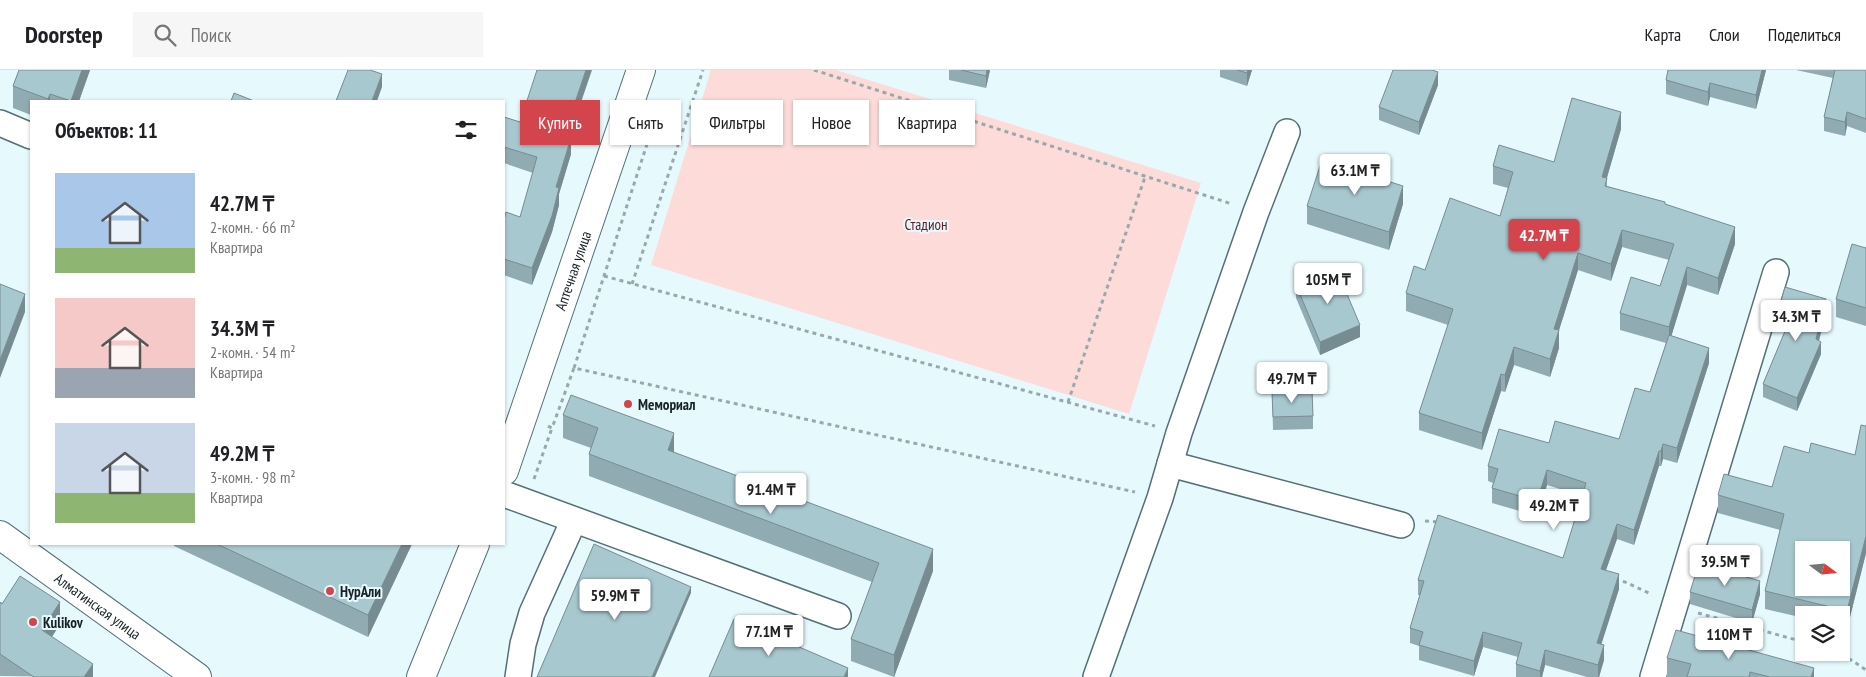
<!DOCTYPE html>
<html lang="ru">
<meta charset="utf-8">
<style>
body{margin:0;font-family:"PT Sans Narrow",sans-serif;background:#f6f6f6;color:#202124;height:100vh;display:flex;flex-direction:column;font-size:19px;white-space:nowrap}
*{box-sizing:border-box;margin:0}
p{font-size:16px;color:#757577}
.icon{flex:none;width:28px;height:28px;fill:none;stroke:currentColor;stroke-width:2;stroke-linecap:round;stroke-linejoin:round}
.map{position:relative;flex:1;overflow:hidden}
.details{position:absolute;left:30px;top:30px;width:475px;height:445px;display:flex;flex-direction:column;background:#fff;border-radius:0px;box-shadow:0 1px 4px #0004}
.details>*{flex:none}
.top-card{position:absolute;left:520px;top:30px;width:475px;height:45px;display:flex;gap:10px}
.needle{width:32px;rotate:106deg}
.tools{position:absolute;left:1795px;top:471px;display:grid;gap:10px}
.tools a{display:grid;place-items:center;width:55px;height:55px;border-radius:0px;background:#fff;box-shadow:0 1px 4px #0004;font-size:25px}
.price{position:absolute;translate:-50% -42px;padding:0 11px;border-radius:5px;background:#fff;color:#222;font-size:16px;line-height:32px;filter:drop-shadow(0 1px 2px #0008)}
.price::after{content:'';position:absolute;left:50%;top:30px;width:15px;height:11px;margin-left:-8px;background:inherit;clip-path:polygon(0 0,100% 0,50% 100%)}
.price.current{background:#d4444c;color:#fff}
ul{padding:0;list-style:none}
li{display:flex;align-items:center;gap:15px;height:125px;padding:0 25px}
li span{display:grid;place-items:center;flex:none;width:140px;height:100px;border-radius:0px;color:#555}
li>.icon{margin-inline-start:auto}
span .icon{width:60px;height:60px;fill:#fffc;stroke-width:1}
li b{font-size:21px}
h2{display:flex;justify-content:space-between;align-items:center;height:60px;padding:0 25px;font-size:21px}
.chip{padding:0 18px;border-radius:0px;background:#fff;box-shadow:0 1px 4px #0004;font-size:18px;line-height:45px}
.chip.current{background:#d4444c;color:#fff}
header{display:flex;align-items:center;gap:30px;box-sizing:border-box;height:70px;padding:0 25px;background:#fff;border-bottom:1px solid #e0e0e0}
header strong{font-size:24px}
nav{display:flex;gap:28px;margin-inline-start:auto;font-size:18px}
.search{width:350px;height:45px;background:#f6f6f6;display:flex;align-items:center;gap:12px;box-sizing:border-box;padding:0 18px;border-radius:0px;color:#757577;font-size:19px}
.map>svg:first-child{display:block}
.green{fill:#fddbd9}
.lines{fill:none;stroke-linecap:round;stroke-linejoin:round}
.minor-casing{stroke:#537076;stroke-width:28}
.major-casing{stroke:#537076;stroke-width:30}
.path{stroke:#98a9ad;stroke-width:3;stroke-dasharray:4 4;stroke-linecap:butt}
.minor{stroke:#fff;stroke-width:25}
.major{stroke:#fff;stroke-width:28}
.wall{fill:#90acb2}
.shaded-wall{fill:#768c91}
.building{fill:#a8c8cf;stroke:#768c91;fill-rule:evenodd}
.poi-dot{fill:#d4444c;stroke:#e6fafe;stroke-width:2}
.labels{text-anchor:middle;dominant-baseline:central;stroke-width:4;stroke-linejoin:round;paint-order:stroke}
.park-label{font-size:15px;fill:#6a151c;stroke:#e6fafe}
.street-label{font-size:15px;fill:#162224;stroke:#e6fafe}
.poi-label{font-size:15px;font-weight:bold;fill:#162224;stroke:#e6fafe;text-anchor:start}
</style>
<header>
<strong>Doorstep</strong>
<div class="search"><svg class="icon" aria-label="search" viewBox="0 0 24 24"><circle cx="10" cy="10" r="6"/><path d="M15 15l6 6"/></svg>Поиск</div>
<nav><a>Карта</a><a>Слои</a><a>Поделиться</a></nav>
</header>
<div class="map">
<svg width="1866" height="607" viewBox="0 0 1866 607">
<rect width="100%" height="100%" fill="#e6fafe"/>
<path class="green" d="M711,0H836L1201,113L1129,344L651,195Z"/>
<g class="lines">
<defs>
<g id="minor">
<path d="M0,53L31,66"/>
<path d="M1170,394L1401,455"/>
<path d="M504,424L838,546"/>
<path d="M518,607L523,574L532,543L574,450"/>
<path d="M1096,607L1160,428L1179,363L1256,142L1287,62"/>
<path d="M1653,607L1776,202"/>
</g>
<g id="major">
<path id="s1" d="M504,401L641,0"/>
<path id="s2" d="M0,465L197,607"/>
<path d="M421,607L475,474"/>
</g>
</defs>
<use href="#minor" class="minor-casing"/>
<use href="#major" class="major-casing"/>
<g class="path">
<path d="M814,0L1232,134"/>
<path d="M604,206L1155,356"/>
<path d="M632,214L703,0"/>
<path d="M574,298L650,65"/>
<path d="M1068,332L1145,107"/>
<path d="M548,356L552,358L574,298L1135,422"/>
<path d="M534,409L552,358"/>
<path d="M1425,451L1438,452"/>
<path d="M1615,510L1625,512L1651,524"/>
<path d="M1698,543L1804,572"/>
<path d="M1834,582L1853,591L1866,600"/>
</g>
<use href="#minor" class="minor"/>
<use href="#major" class="major"/>
</g>
<g class="wall">
<path d="M19,0H90L79,31H31V45L13,38V16Z"/>
<path d="M949,0H990L986,18L949,10Z"/>
<path d="M1220,0H1252L1247,16L1220,7Z"/>
<path d="M1668,0H1766L1756,39L1710,27L1708,36L1666,24V10Z"/>
<path d="M1796,0H1866V63L1847,56L1845,66L1824,61V47L1833,8Z"/>
<path d="M1438,15L1419,65L1379,50V37Z"/>
<path d="M504,47L569,67L571,84L559,124V135L552,162L532,215L504,205V150L520,147L533,103L504,93Z"/>
<path d="M1621,59L1607,108V116L1665,135L1735,174L1718,225L1687,215L1671,266L1709,293L1677,393L1663,389L1661,396H1659L1634,475L1617,469L1606,500L1619,519L1601,574L1604,590L1599,607H1587L1545,595L1542,607H1516V594L1518,587L1483,577L1474,606L1419,590V576L1410,573V558L1420,525H1418V510L1563,488L1582,426L1547,415L1537,446L1492,433V418L1493,413L1488,411V396L1549,373L1619,369L1650,322L1666,273L1620,260V243L1660,216L1669,190L1622,177L1611,211L1578,200L1559,260V278L1550,307L1514,295L1505,322L1501,321L1482,380L1419,360V343L1448,255L1406,241V223L1425,200L1500,146L1508,118L1493,114V96L1554,92Z"/>
<path d="M1403,134L1389,180L1307,154V136Z"/>
<path d="M1866,178V256L1836,247V229Z"/>
<path d="M1296,215L1360,267L1320,285L1296,228Z"/>
<path d="M1779,238L1826,242L1819,271L1821,284L1797,341L1763,327V314L1788,254L1779,251Z"/>
<path d="M1272,322L1313,346V359L1273,360Z"/>
<path d="M563,345L674,382L933,501L894,607L851,591V569L872,512L589,406V384L591,378L563,368Z"/>
<path d="M1866,356V483L1847,559L1841,557V545H1804V548L1765,539V521L1780,460L1718,443V425L1772,417L1809,383L1855,385Z"/>
<path d="M174,474H412L368,567L174,476Z"/>
<path d="M1690,522L1760,524L1752,553L1690,534Z"/>
<path d="M0,532L60,554L52,567L93,607L0,606Z"/>
<path d="M1667,588L1814,607H1667Z"/>
</g>
<g class="shaded-wall">
<path d="M82,0H90L79,31H71Z"/>
<path d="M586,0H592L564,82V65Z"/>
<path d="M987,0H990L986,18V6Z"/>
<path d="M1248,0H1252L1247,16V3Z"/>
<path d="M1762,0H1766L1756,39V25Z"/>
<path d="M1438,2V15L1419,65V52Z"/>
<path d="M382,4V17L377,31H372Z"/>
<path d="M1710,13V27L1708,36V22Z"/>
<path d="M50,24V31H48V29Z"/>
<path d="M1621,42V59L1602,124V107Z"/>
<path d="M1847,42V56L1845,66V52Z"/>
<path d="M571,68V84L559,124V135L552,162L532,215V198Z"/>
<path d="M1403,116V134L1389,180V162Z"/>
<path d="M1735,157V174L1718,225V208Z"/>
<path d="M1622,160V177L1611,211V194Z"/>
<path d="M1578,183V200L1554,276V259Z"/>
<path d="M1687,197V215L1669,274V257Z"/>
<path d="M25,224V242L0,308V290Z"/>
<path d="M1826,229V242L1816,282V269Z"/>
<path d="M1360,255V267L1320,285V272Z"/>
<path d="M1559,260V278L1550,307V289Z"/>
<path d="M1821,272V284L1797,341V328Z"/>
<path d="M1514,277V295L1505,322V305Z"/>
<path d="M1709,278V293L1677,393V378Z"/>
<path d="M1501,304V321L1482,380V363Z"/>
<path d="M674,363V386L668,380Z"/>
<path d="M1663,374V389L1661,396V381Z"/>
<path d="M1659,381V396L1634,475V460Z"/>
<path d="M1547,400V415L1537,446V431Z"/>
<path d="M1617,454V469L1601,514V499Z"/>
<path d="M1866,466V483L1847,559V541Z"/>
<path d="M402,474H412L368,567V545Z"/>
<path d="M933,479V501L894,607V585Z"/>
<path d="M1619,504V519L1597,588V573Z"/>
<path d="M1760,511V524L1752,553V540Z"/>
<path d="M691,517V523L655,607H652Z"/>
<path d="M60,532V554L42,582V560Z"/>
<path d="M1483,562V577L1474,606V591Z"/>
<path d="M1604,575V590L1599,607H1598V595Z"/>
<path d="M1545,580V595L1542,607H1540V601Z"/>
<path d="M93,594V607H84Z"/>
<path d="M848,598V607H844Z"/>
<path d="M1814,598V607H1811Z"/>
</g>
<g class="building">
<path d="M19,0H82L71,31L50,24L48,29L13,16Z"/>
<path d="M348,0H370L382,4L372,31H336Z"/>
<path d="M537,0H586L564,65L571,68L556,117L559,118L552,146L532,198L504,189V150L506,142L520,147L537,87L504,77V47L520,52Z"/>
<path d="M961,0H987L986,6Z"/>
<path d="M1237,0H1248L1247,3Z"/>
<path d="M1393,0H1432L1438,2L1419,52L1379,37Z"/>
<path d="M1668,0H1762L1756,25L1710,13L1708,22L1666,10Z"/>
<path d="M1835,0H1866V49L1847,42L1845,52L1824,47Z"/>
<path d="M234,23L254,31H231Z"/>
<path d="M1572,28L1621,42L1602,107L1607,108L1605,116L1665,132V134L1735,157L1718,208L1687,197L1669,257L1620,243L1631,207L1660,216L1674,174L1622,160L1611,194L1578,183L1554,259L1559,260L1550,289L1514,277L1505,305L1501,304L1482,363L1419,343L1453,239L1406,223L1414,196L1425,200L1450,128L1500,146L1513,102L1493,96L1499,75L1554,92Z"/>
<path d="M1322,90L1403,116L1389,162L1307,136Z"/>
<path d="M1852,174L1866,178V238L1836,229Z"/>
<path d="M1336,198L1360,255L1320,272L1296,215Z"/>
<path d="M0,214L25,224L0,290Z"/>
<path d="M1785,217L1826,229L1816,269L1821,272L1797,328L1763,314L1793,242L1779,238Z"/>
<path d="M1669,265L1709,278L1677,378L1663,374L1661,381H1659L1634,460L1617,454L1601,499L1619,504L1597,573L1604,575L1598,595L1545,580L1540,601L1516,594L1522,573L1483,562L1474,591L1419,575L1423,562L1410,558L1424,511L1418,510L1438,445L1563,488L1586,413L1547,400L1537,431L1492,418L1498,399L1488,396L1499,359L1549,373L1555,351L1619,369L1635,318L1650,322Z"/>
<path d="M1312,321L1313,346L1273,347L1272,322Z"/>
<path d="M571,325L674,363L668,380L933,479L894,585L851,569L879,493L589,384L598,358L563,345Z"/>
<path d="M1861,355L1866,356V466L1847,541L1765,521L1784,444L1718,425L1724,404L1772,417L1784,376L1809,383L1811,373L1855,385ZM1804,480H1841V518H1804Z"/>
<path d="M217,474H402L368,545Z"/>
<path d="M594,474L691,517L652,607H537Z"/>
<path d="M1699,493L1760,511L1752,540L1690,522Z"/>
<path d="M20,506L60,532L42,560L93,594L84,607H34L0,584V532L2,534Z"/>
<path d="M734,549L848,598L844,607H709Z"/>
<path d="M1676,560L1814,598L1811,607H1770L1750,602L1749,607H1687L1691,594L1667,588Z"/>
</g>
<g class="poi-dot">
<circle cx="628" cy="334" r="5"/>
<circle cx="330" cy="521" r="5"/>
<circle cx="33" cy="552" r="5"/>
</g>
<g class="labels">
<g class="park-label">
<text x="926" y="154">Стадион</text>
</g>
<g class="street-label">
<text stroke="none"><textPath href="#s1" startOffset="212">Аптечная улица</textPath></text>
<text stroke="none"><textPath href="#s2" startOffset="121">Алматинская улица</textPath></text>
</g>
<g class="poi-label">
<text x="638" y="334">Мемориал</text>
<text x="340" y="521">НурАли</text>
<text x="43" y="552">Kulikov</text>
</g>
</g>
</svg>
<div class="tools">
<a><svg class="needle" viewBox="-14 -14 28 28"><path d="M0-13l5 13h-10z" fill="#e53935"/><path d="M0 13l5-13h-10z" fill="#757577"/></svg></a>
<a><svg class="icon" aria-label="layers" viewBox="0 0 24 24"><path d="M12 4l9 5-9 5-9-5zM3 14l9 5 9-5"/></svg></a>
</div>
<b class="price" style="left:1355px;top:126px">63.1M ₸</b>
<b class="price current" style="left:1544px;top:191px">42.7M ₸</b>
<b class="price" style="left:1328px;top:235px">105M ₸</b>
<b class="price" style="left:1796px;top:272px">34.3M ₸</b>
<b class="price" style="left:1292px;top:334px">49.7M ₸</b>
<b class="price" style="left:771px;top:445px">91.4M ₸</b>
<b class="price" style="left:1554px;top:461px">49.2M ₸</b>
<b class="price" style="left:1725px;top:517px">39.5M ₸</b>
<b class="price" style="left:615px;top:551px">59.9M ₸</b>
<b class="price" style="left:769px;top:587px">77.1M ₸</b>
<b class="price" style="left:1729px;top:590px">110M ₸</b>
<div class="top-card">
<a class="chip current">Купить</a>
<a class="chip">Снять</a>
<a class="chip">Фильтры</a>
<a class="chip">Новое</a>
<a class="chip">Квартира</a>
</div>
<section class="details">
<h2>Объектов: 11<svg class="icon" aria-label="filters" viewBox="0 0 24 24"><path d="M4 7h16M4 17h16"/><circle cx="9" cy="7" r="2"/><circle cx="15" cy="17" r="2"/></svg></h2>
<ul>
<li><span style="background:linear-gradient(#a9c7e8 75%,#8fb573 0)"><svg class="icon" aria-label="home" viewBox="0 0 24 24"><path d="M3 11l9-7 9 7M6 9v11h12V9"/></svg></span><div><b>42.7M ₸</b><p>2-комн. · 66 m²</p><p>Квартира</p></div></li>
<li><span style="background:linear-gradient(#f6c9c9 70%,#9aa5b1 0)"><svg class="icon" aria-label="home" viewBox="0 0 24 24"><path d="M3 11l9-7 9 7M6 9v11h12V9"/></svg></span><div><b>34.3M ₸</b><p>2-комн. · 54 m²</p><p>Квартира</p></div></li>
<li><span style="background:linear-gradient(#c9d6e8 70%,#8fb573 0)"><svg class="icon" aria-label="home" viewBox="0 0 24 24"><path d="M3 11l9-7 9 7M6 9v11h12V9"/></svg></span><div><b>49.2M ₸</b><p>3-комн. · 98 m²</p><p>Квартира</p></div></li>
</ul>
</section>
</div>
